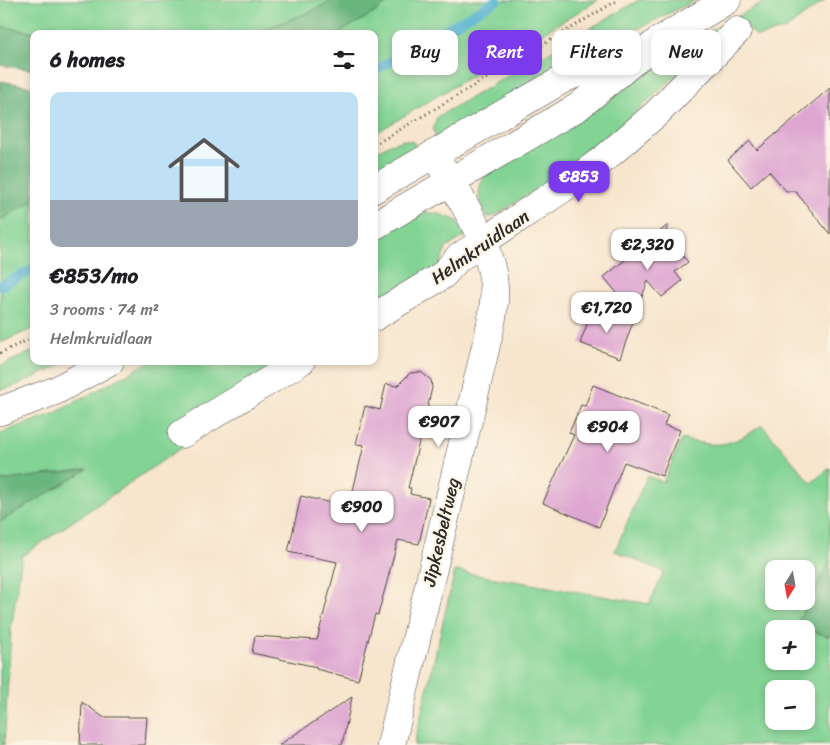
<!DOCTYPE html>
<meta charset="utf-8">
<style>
body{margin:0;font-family:Sriracha,sans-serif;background:#f6f6f6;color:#202124;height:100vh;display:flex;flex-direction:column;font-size:19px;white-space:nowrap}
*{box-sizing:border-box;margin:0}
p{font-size:16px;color:#757577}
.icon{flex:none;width:28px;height:28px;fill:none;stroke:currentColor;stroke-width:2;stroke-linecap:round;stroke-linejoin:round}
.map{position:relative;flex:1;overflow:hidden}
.drawer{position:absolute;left:30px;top:30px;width:348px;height:335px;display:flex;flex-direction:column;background:#fff;border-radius:10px;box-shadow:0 2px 8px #0003}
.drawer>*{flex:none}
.top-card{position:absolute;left:392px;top:30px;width:362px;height:45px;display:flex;gap:10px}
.needle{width:32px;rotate:191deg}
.buttons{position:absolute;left:765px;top:560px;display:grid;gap:10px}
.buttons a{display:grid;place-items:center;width:50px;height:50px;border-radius:10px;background:#fff;box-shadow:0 2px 8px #0003;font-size:25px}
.price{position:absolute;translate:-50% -42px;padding:0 11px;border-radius:10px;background:#fff;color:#222;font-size:16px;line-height:32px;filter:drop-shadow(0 1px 2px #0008)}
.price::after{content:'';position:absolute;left:50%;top:30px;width:15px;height:11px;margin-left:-8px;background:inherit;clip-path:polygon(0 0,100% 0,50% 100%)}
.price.active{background:#7c3aed;color:#fff}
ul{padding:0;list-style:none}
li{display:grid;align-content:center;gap:10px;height:265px;padding:0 20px}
li span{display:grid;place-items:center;height:155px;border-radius:10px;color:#555}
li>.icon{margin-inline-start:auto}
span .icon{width:90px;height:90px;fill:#fffc;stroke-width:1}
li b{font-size:21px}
h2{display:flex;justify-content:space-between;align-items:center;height:60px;padding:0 20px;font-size:21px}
.tag{padding:0 18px;border-radius:10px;background:#fff;box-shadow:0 2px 8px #0003;font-size:18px;line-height:45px}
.tag.active{background:#7c3aed;color:#fff}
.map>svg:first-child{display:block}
.green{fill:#82d394;stroke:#567f60;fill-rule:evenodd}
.forest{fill:#69b57e;stroke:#4a7054}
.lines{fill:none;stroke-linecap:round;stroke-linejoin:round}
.stream{stroke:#54b3d3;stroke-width:10}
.building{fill:#dea6d2}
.minor-casing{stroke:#4a4743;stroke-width:29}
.path{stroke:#4a4743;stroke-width:3;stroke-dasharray:1 4;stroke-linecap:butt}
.minor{stroke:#fff;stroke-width:28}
.labels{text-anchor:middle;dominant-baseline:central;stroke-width:4.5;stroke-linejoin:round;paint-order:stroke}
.street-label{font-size:18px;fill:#2b2b2b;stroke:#fcf5e5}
</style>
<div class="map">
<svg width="830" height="745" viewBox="0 0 830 745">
<rect width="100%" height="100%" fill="#fcf5e5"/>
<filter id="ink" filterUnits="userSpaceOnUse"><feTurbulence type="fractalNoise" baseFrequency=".02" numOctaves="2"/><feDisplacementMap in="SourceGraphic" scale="10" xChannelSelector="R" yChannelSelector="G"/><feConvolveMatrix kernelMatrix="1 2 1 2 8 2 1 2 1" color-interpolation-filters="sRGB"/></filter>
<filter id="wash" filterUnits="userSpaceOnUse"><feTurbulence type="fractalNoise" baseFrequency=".0096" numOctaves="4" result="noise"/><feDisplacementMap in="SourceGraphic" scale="20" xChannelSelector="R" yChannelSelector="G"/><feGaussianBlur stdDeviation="1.12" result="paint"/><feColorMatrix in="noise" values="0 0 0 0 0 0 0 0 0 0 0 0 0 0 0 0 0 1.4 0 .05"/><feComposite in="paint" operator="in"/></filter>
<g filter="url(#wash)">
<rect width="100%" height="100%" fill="#f7e5cd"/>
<g class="green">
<path d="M0,0H332L310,12L251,34H43L0,26Z"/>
<path d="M392,0H598L374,134V34H337L374,13Z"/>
<path d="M639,0H696L561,67L437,139L433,130L437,117Z"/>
<path d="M768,0H825L786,29L757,37L746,26L701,53L585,158L493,217H488C480,207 475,190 484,178C487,174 493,170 496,167L592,113L688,43Z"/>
<path d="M404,140L413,142L420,151L374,177V153L390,144Z"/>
<path d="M34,200V328L0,343V220Z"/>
<path d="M425,212L440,214L458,221L466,235L446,248L439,267L374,307V240Z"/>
<path d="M34,351V361H70L15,386L0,390V366Z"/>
<path d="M151,361H284L184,446L22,556L11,630L4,745H0V522L86,470L0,481V433L53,414Z"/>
<path d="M762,425L811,483L830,468V561L796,625L805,629H774V661H806V629L830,637V745H414L455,571L649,604L664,572L615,551L647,476L663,482L682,439C718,448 731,447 762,425ZM774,569H806V601H774ZM774,689H806V721H774Z"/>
</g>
<g class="forest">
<path d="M332,0H392L374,13L337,34H251L310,12Z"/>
<path d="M0,26L43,34H34V70L0,65Z"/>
<path d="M0,81L34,87V200L0,220Z"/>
<path d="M88,469L0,522V481Z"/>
<path d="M830,561V637L796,626Z"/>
</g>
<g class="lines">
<g class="stream">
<path d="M374,71L497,0"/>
<path d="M0,286L34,269"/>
</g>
</g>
<g id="blocks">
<g class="building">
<path d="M830,88V234L795,191H786L769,171L751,187L728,160L750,141L757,150Z"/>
<path d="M668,225L665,235L688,262L675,272L682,281L662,297L648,281L635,315L604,277Z"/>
<path d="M591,314L633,322L620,358L580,343Z"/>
<path d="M421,372L431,380L432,388L408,488H411L410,494L429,498L419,544L398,540L378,615L375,614L358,680L316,669L317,667L252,653L255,636L317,640L337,562L288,552L301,496L349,507L364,445L356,444L365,406L380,410L386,384L397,386L410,373Z"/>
<path d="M593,385L668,415L664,425L680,430L662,476L624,462L599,527L543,503L574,435L569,433L581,405L585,406Z"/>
<path d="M352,697L342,745H279Z"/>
<path d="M82,702L103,717H147L145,745H80Z"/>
</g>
</g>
</g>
<g filter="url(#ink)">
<use href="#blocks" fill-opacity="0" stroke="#4a4743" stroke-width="1"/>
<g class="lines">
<defs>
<g id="minor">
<path d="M374,189L565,78L634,51"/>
<path d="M374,226L578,107L657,42L727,0"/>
<path d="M374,317L443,275L458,258L562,189L605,158L657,113L737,31"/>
<path d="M0,411L55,391L110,361"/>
<path d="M182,434L301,361"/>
<path d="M391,745L484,354C489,332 496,308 494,286C490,239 457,193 434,154"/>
</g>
</defs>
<use href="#minor" class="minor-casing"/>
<g class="path">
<path d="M374,145L618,0"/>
<path d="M0,353L34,337"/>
</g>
<use href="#minor" class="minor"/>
</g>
</g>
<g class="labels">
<g class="street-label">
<text transform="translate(480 247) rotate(-35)">Helmkruidlaan</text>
<text transform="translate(441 532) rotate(-77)">Jipkesbeltweg</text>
</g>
</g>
</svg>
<div class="buttons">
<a><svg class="needle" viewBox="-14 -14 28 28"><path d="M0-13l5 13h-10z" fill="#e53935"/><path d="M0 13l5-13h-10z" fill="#757577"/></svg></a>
<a>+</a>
<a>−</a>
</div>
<b class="price active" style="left:579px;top:203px">€853</b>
<b class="price" style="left:648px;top:271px">€2,320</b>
<b class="price" style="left:607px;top:334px">€1,720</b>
<b class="price" style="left:439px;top:448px">€907</b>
<b class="price" style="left:608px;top:453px">€904</b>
<b class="price" style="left:362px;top:533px">€900</b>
<div class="top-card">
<a class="tag">Buy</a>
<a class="tag active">Rent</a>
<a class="tag">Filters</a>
<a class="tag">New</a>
</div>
<section class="drawer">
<h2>6 homes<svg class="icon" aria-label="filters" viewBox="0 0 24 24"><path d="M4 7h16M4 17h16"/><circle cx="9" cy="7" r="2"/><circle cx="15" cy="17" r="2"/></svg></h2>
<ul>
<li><span style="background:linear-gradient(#bfe0f5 70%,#9aa5b1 0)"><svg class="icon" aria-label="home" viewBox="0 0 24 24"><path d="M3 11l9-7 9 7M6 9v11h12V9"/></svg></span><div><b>€853/mo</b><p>3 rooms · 74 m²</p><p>Helmkruidlaan</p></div></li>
</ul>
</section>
</div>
